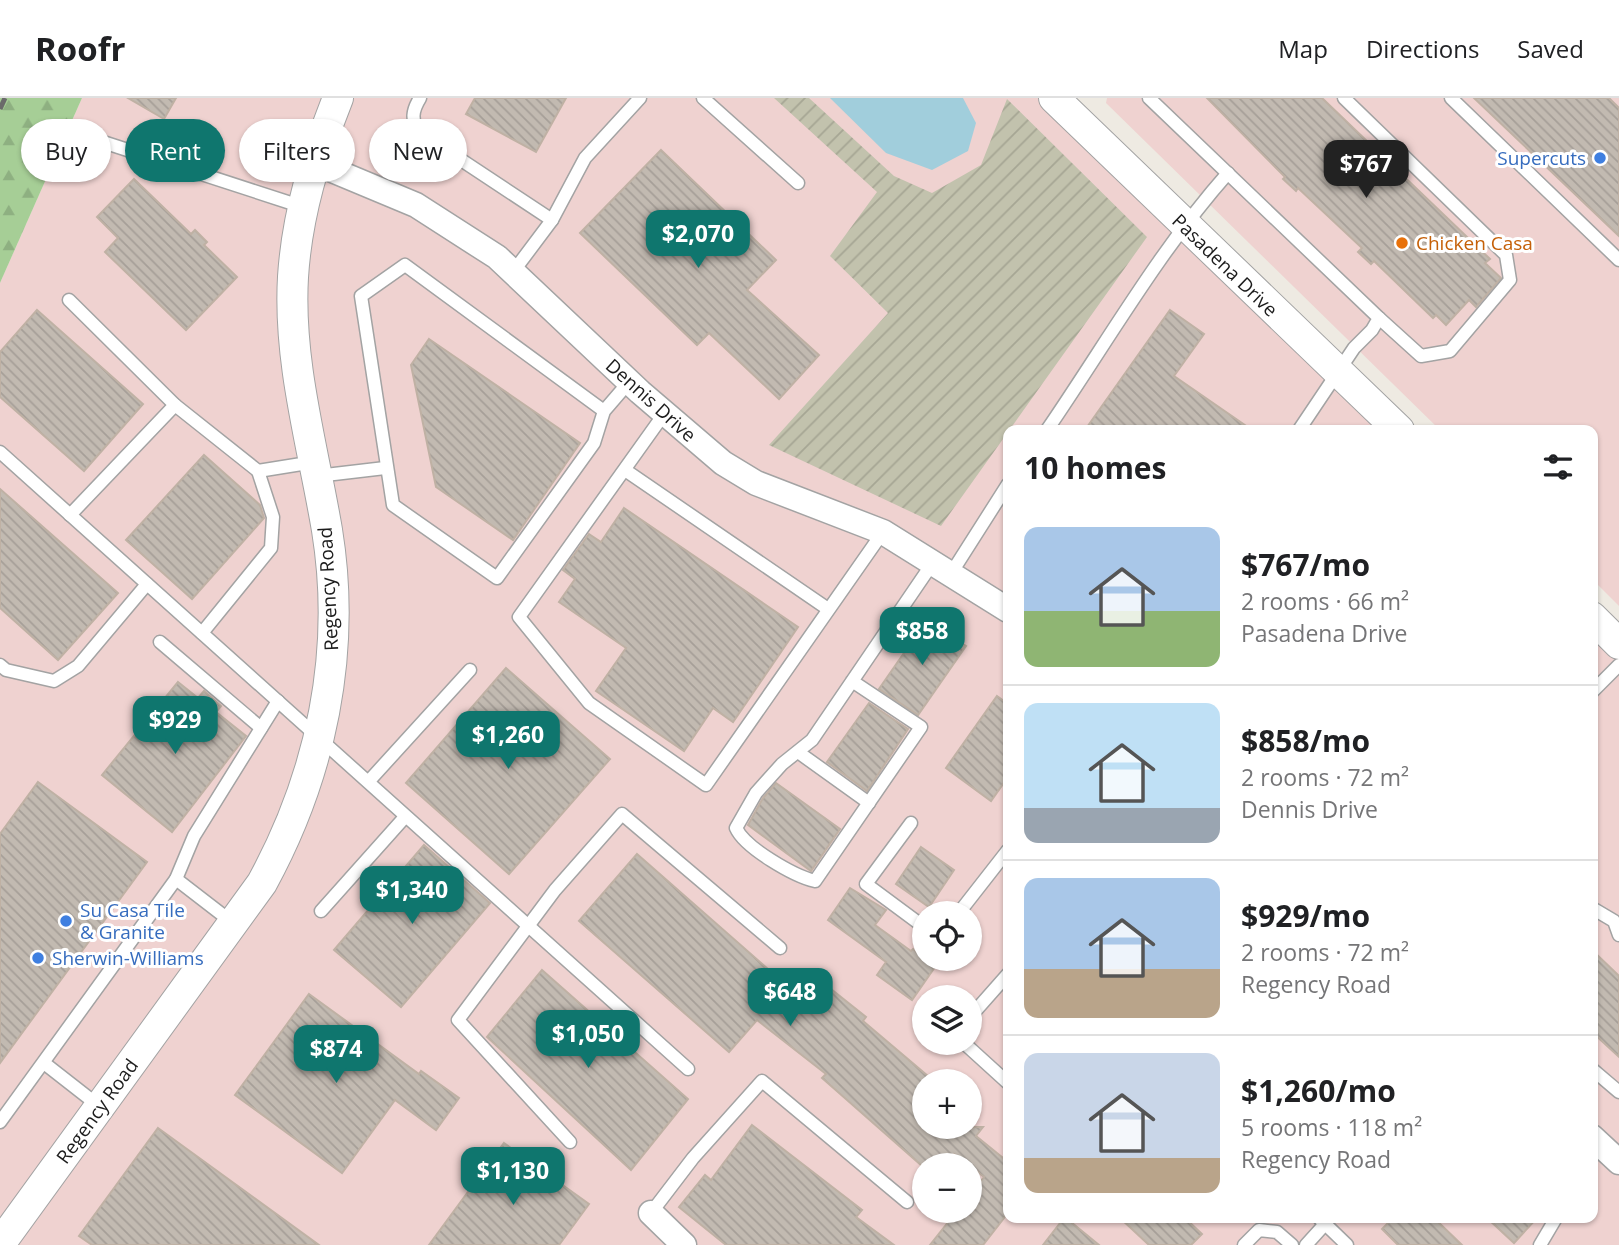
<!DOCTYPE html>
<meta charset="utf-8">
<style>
body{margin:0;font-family:"Open Sans",sans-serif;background:#f2f2f2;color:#202124;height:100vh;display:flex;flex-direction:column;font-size:26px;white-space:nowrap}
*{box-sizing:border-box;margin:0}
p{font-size:23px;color:#757577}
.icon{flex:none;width:38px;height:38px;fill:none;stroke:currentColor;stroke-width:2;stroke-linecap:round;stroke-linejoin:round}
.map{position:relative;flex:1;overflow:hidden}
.side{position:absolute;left:1003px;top:327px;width:595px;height:798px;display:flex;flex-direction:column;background:#fff;border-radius:14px;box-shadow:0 2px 5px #0004}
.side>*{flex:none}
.banner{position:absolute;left:21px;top:21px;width:665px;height:63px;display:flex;gap:14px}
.controls{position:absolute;left:912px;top:803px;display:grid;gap:14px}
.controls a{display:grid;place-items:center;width:70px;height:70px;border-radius:50%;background:#fff;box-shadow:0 2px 5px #0004;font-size:35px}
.price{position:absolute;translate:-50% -60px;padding:0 16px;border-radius:14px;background:#0f766e;color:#fff;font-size:23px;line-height:46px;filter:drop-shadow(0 2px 4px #0008)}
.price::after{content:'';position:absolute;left:50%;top:42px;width:21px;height:16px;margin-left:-10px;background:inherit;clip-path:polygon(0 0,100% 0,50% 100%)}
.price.selected{background:#222;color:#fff}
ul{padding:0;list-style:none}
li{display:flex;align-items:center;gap:21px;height:175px;padding:0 21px}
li+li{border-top:2px solid #e0e0e0}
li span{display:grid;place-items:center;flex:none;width:196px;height:140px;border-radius:14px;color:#555}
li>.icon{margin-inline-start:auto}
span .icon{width:84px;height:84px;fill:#fffc;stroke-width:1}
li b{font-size:30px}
h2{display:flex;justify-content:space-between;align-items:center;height:84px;padding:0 21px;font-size:30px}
.chip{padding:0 24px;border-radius:32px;background:#fff;box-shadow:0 2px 5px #0004;font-size:24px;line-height:63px}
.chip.selected{background:#0f766e;color:#fff}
header{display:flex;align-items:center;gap:42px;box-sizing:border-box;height:98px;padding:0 35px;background:#fff;border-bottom:2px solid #e0e0e0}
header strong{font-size:33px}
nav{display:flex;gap:38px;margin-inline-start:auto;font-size:24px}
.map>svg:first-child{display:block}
.commercial{fill:#efd2d0;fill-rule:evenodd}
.construction{fill:url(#construction-furrows)}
.forest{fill:url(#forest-firs)}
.water{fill:#a1cedc}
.building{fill:url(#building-back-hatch);stroke:#bfb1a4;stroke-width:2}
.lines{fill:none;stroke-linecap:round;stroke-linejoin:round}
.service-casing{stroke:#a3a3a3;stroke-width:15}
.minor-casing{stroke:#a3a3a3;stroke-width:27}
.tertiary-casing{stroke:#a3a3a3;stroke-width:32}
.service{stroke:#fff;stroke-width:12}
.minor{stroke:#fff;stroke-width:24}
.tertiary{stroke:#fff;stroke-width:30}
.rail{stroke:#6a6a6a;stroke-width:5;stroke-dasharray:14 14;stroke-linecap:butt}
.shop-dot{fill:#3f7fe0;stroke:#fff;stroke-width:2.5}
.food-dot{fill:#e8710a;stroke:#fff;stroke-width:2.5}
.labels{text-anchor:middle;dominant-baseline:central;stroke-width:6;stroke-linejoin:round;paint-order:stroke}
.shop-label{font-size:19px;fill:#366cbe;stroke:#fff;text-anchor:start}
.food-label{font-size:19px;fill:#c56008;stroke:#fff;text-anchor:start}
.street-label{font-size:19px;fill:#1c1c1c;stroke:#fff}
</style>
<header>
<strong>Roofr</strong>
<nav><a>Map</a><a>Directions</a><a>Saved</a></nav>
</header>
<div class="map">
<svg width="1619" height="1147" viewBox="0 0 1619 1147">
<defs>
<pattern id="construction-furrows" width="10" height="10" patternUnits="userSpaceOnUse" patternTransform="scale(1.75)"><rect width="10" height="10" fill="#c2c2ad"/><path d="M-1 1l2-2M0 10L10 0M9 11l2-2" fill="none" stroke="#a6a694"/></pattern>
<pattern id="forest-firs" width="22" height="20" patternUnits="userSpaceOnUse" patternTransform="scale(1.75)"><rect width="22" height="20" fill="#a6ce96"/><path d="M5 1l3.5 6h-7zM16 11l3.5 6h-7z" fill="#8eb081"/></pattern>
<pattern id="building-back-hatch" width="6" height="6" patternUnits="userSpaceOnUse" patternTransform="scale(1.75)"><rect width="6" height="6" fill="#c2bab1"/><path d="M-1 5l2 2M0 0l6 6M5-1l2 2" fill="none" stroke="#a69f98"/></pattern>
</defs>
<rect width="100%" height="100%" fill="#eeeae2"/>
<g class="commercial">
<path d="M82,0H1054L1399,332H1008V1120H1592L1593,519L1619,546V1147H0V185ZM924,816H970V861H924ZM924,900H970V945H924ZM924,984H970V1029H924ZM924,1068H970V1113H924Z"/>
<path d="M1107,0H1619V508L1593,482L1592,332H1440L1106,5Z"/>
</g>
<path class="construction" d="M774,0H809L894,78L932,95L981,67L1007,1L1147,139L941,428L769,347L888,215L830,158L877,94Z"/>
<path class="forest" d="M0,0H82L0,185Z"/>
<path class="water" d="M830,0H963L976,25L968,53L932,72L886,55Z"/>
<g class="building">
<path d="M128,0H176L164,21Z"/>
<path d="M475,0H566L536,54L466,16Z"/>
<path d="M1207,0H1322L1490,161L1485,165L1501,180L1476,209L1469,202L1446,227L1436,217L1433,220L1374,163L1371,166L1358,154L1362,150L1298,90L1296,93L1283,81L1285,79Z"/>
<path d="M1474,0H1609L1619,10V138Z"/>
<path d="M661,52L776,162L747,192L819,257L779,301L709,235L697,247L580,135Z"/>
<path d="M134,81L191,136L195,132L207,144L204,147L237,179L186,232L105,154L118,140L97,119Z"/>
<path d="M37,212L143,306L84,373L0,299V254Z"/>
<path d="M1170,212L1204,236L1174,278L1252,332H1085Z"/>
<path d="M429,241L580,345L513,442L436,389L411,267Z"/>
<path d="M204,357L260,407L264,420L192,501L126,442Z"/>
<path d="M0,391L118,495L58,562L0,510Z"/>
<path d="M624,410L798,529L733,624L713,610L684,653L596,593L626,550L559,504L575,481L563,472L589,436L601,444Z"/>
<path d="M927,522L966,548L918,617L879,591Z"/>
<path d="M506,570L610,661L509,776L406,685Z"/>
<path d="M178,584L198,600L204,593L221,608L216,614L246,638L172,734L102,677Z"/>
<path d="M997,598L1008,606V679L991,703L946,670Z"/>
<path d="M869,605L908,631L867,693L827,664Z"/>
<path d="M38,684L147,764L0,965V736Z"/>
<path d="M776,685L840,731L811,773L748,727L763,700Z"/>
<path d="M424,747L490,805L401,909L334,852Z"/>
<path d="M921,749L954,772L929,809L896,786Z"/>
<path d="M637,756L801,900L817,880L866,919L863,923L935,984H922L924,1029H983L976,1038L1008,1064V1115L983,1147H930L957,1113H970V1097L984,1079L970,1068L954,1056L945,1068H922L822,980L826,976L757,922L729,954L579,823Z"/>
<path d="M850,790L886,812L875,827L911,853L913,851L935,869L912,902L877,877L886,864L828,822Z"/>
<path d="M1592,852L1619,878V959L1592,934Z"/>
<path d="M542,872L688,1001L631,1072L487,939Z"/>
<path d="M309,896L419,976L421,973L459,1000L436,1032L395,1002L342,1075L235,997Z"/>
<path d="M752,1027L862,1112L856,1119L894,1147H726L679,1109L705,1077L711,1082Z"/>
<path d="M158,1030L319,1147H92L79,1138Z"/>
<path d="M504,1045L589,1106L559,1147H429Z"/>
<path d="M1064,1120H1066L1099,1147H1043Z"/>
<path d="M1120,1120H1185L1202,1136L1191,1147H1149Z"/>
<path d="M1393,1120H1434L1462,1147H1398L1382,1131Z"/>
<path d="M1487,1120H1537L1514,1145Z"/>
</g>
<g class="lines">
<defs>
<g id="service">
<path d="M420,0C412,13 411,22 419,34L552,122"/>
<path d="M703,0L798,85"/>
<path d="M1149,0L1379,220L1372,232L1354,250L1299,332"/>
<path d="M1344,0L1506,157L1510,182L1450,253L1421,258L1379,220"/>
<path d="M1451,0L1619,162"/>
<path d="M106,45L303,109"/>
<path d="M513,174L552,122L585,60L640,0"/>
<path d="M69,202L175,307"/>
<path d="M604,313L594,345L497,480L393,407L361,198L405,167L604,313L629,284"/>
<path d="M664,316L519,519L589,605L706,687L883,434"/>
<path d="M1047,332C1106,246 1158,154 1228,75"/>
<path d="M0,354L688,971"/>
<path d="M625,372L828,511"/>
<path d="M317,378L385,370"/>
<path d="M70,417L175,307L258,373L314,364"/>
<path d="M952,474L1008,386"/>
<path d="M202,535L271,450L273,419L258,373"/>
<path d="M160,544L261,630"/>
<path d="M0,567L6,572L54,583L78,568L147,486"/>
<path d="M852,583L921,629L815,783C794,778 745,750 736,730L756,695L782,666L812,642L934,463"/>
<path d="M1592,594L1619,567"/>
<path d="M798,654L869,705"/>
<path d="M369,683L470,572"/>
<path d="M911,725L866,786L924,829"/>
<path d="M176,781L233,825"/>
<path d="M1592,810L1614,823L1619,837"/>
<path d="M321,813L404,720"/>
<path d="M958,816L1008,752"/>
<path d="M970,919L1008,876"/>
<path d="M964,945L1008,985"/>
<path d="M44,965L99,1008"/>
<path d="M1592,971L1619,994"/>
<path d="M0,1024L176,781L194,738L278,603"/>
<path d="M570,1044L458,922L555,792L622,716L780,850"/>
<path d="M651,1115L693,1060L762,983L907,1104"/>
<path d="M1319,1120L1347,1147"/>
<path d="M1244,1147L1259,1132L1277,1134L1292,1147"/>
<path d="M1306,1147L1325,1126"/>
<path d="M1540,1147L1556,1120"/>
</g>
<g id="minor">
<path d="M313,64L416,107L497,159L640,294L723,365L756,385L883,434L1008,512"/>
<path d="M1592,1039L1619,1064"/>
<path d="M651,1115L684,1147"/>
</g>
<g id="tertiary">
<path d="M1054,0L1399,332"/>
<path d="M1592,519L1619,546"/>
<path d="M0,1146L262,785C321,677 347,555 327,432C313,349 288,264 293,179C297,116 315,58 338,0"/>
</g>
</defs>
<use href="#service" class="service-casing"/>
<use href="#minor" class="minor-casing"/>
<use href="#tertiary" class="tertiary-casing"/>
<use href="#service" class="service"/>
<use href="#minor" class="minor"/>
<use href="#tertiary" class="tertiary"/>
<path class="rail" d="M0,11L5,0"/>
</g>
<g class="shop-dot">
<circle cx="1600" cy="60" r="7"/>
<circle cx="66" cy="823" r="7"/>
<circle cx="38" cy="860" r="7"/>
</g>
<circle class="food-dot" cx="1402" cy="145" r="7"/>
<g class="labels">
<g class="shop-label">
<text x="1586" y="60" text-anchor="end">Supercuts</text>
<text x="80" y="812">Su Casa Tile<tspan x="80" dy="22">&amp; Granite</tspan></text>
<text x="52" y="860">Sherwin-Williams</text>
</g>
<g class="food-label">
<text x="1416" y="145">Chicken Casa</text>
</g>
<g class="street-label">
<text transform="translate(1225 167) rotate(44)">Pasadena Drive</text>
<text transform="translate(651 302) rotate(42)">Dennis Drive</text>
<text transform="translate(328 491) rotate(-93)">Regency Road</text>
<text transform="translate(97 1013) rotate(-54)">Regency Road</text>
</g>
</g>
</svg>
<div class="controls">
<a><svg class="icon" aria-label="locate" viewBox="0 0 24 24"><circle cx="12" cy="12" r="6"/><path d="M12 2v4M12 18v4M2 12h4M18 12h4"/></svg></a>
<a><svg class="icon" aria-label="layers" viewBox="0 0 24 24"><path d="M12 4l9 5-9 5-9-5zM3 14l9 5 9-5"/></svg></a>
<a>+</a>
<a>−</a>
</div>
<b class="price selected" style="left:1366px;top:102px">$767</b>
<b class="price" style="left:698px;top:172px">$2,070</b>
<b class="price" style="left:922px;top:569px">$858</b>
<b class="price" style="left:175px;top:658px">$929</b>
<b class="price" style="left:508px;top:673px">$1,260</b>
<b class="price" style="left:412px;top:828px">$1,340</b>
<b class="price" style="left:790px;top:930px">$648</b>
<b class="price" style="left:588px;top:972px">$1,050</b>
<b class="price" style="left:336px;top:987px">$874</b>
<b class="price" style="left:513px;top:1109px">$1,130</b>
<div class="banner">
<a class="chip">Buy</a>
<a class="chip selected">Rent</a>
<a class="chip">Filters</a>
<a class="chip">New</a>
</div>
<section class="side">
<h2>10 homes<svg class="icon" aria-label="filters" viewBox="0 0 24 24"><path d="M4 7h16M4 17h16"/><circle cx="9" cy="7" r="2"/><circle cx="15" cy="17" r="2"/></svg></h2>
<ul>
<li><span style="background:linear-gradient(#a9c7e8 60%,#8fb573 0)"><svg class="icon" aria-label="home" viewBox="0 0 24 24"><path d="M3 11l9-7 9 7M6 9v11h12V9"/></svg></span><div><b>$767/mo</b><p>2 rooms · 66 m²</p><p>Pasadena Drive</p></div></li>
<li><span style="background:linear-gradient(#bfe0f5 75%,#9aa5b1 0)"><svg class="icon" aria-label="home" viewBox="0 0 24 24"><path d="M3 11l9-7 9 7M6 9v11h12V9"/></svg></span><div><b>$858/mo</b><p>2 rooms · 72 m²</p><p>Dennis Drive</p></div></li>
<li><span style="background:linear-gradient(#a9c7e8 65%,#b9a48a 0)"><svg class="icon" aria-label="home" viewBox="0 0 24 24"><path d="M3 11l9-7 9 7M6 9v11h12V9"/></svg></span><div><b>$929/mo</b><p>2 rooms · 72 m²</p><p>Regency Road</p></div></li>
<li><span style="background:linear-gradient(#c9d6e8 75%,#b9a48a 0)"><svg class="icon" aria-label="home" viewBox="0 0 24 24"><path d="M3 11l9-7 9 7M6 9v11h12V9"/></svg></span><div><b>$1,260/mo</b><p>5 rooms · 118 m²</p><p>Regency Road</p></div></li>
</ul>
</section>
</div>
